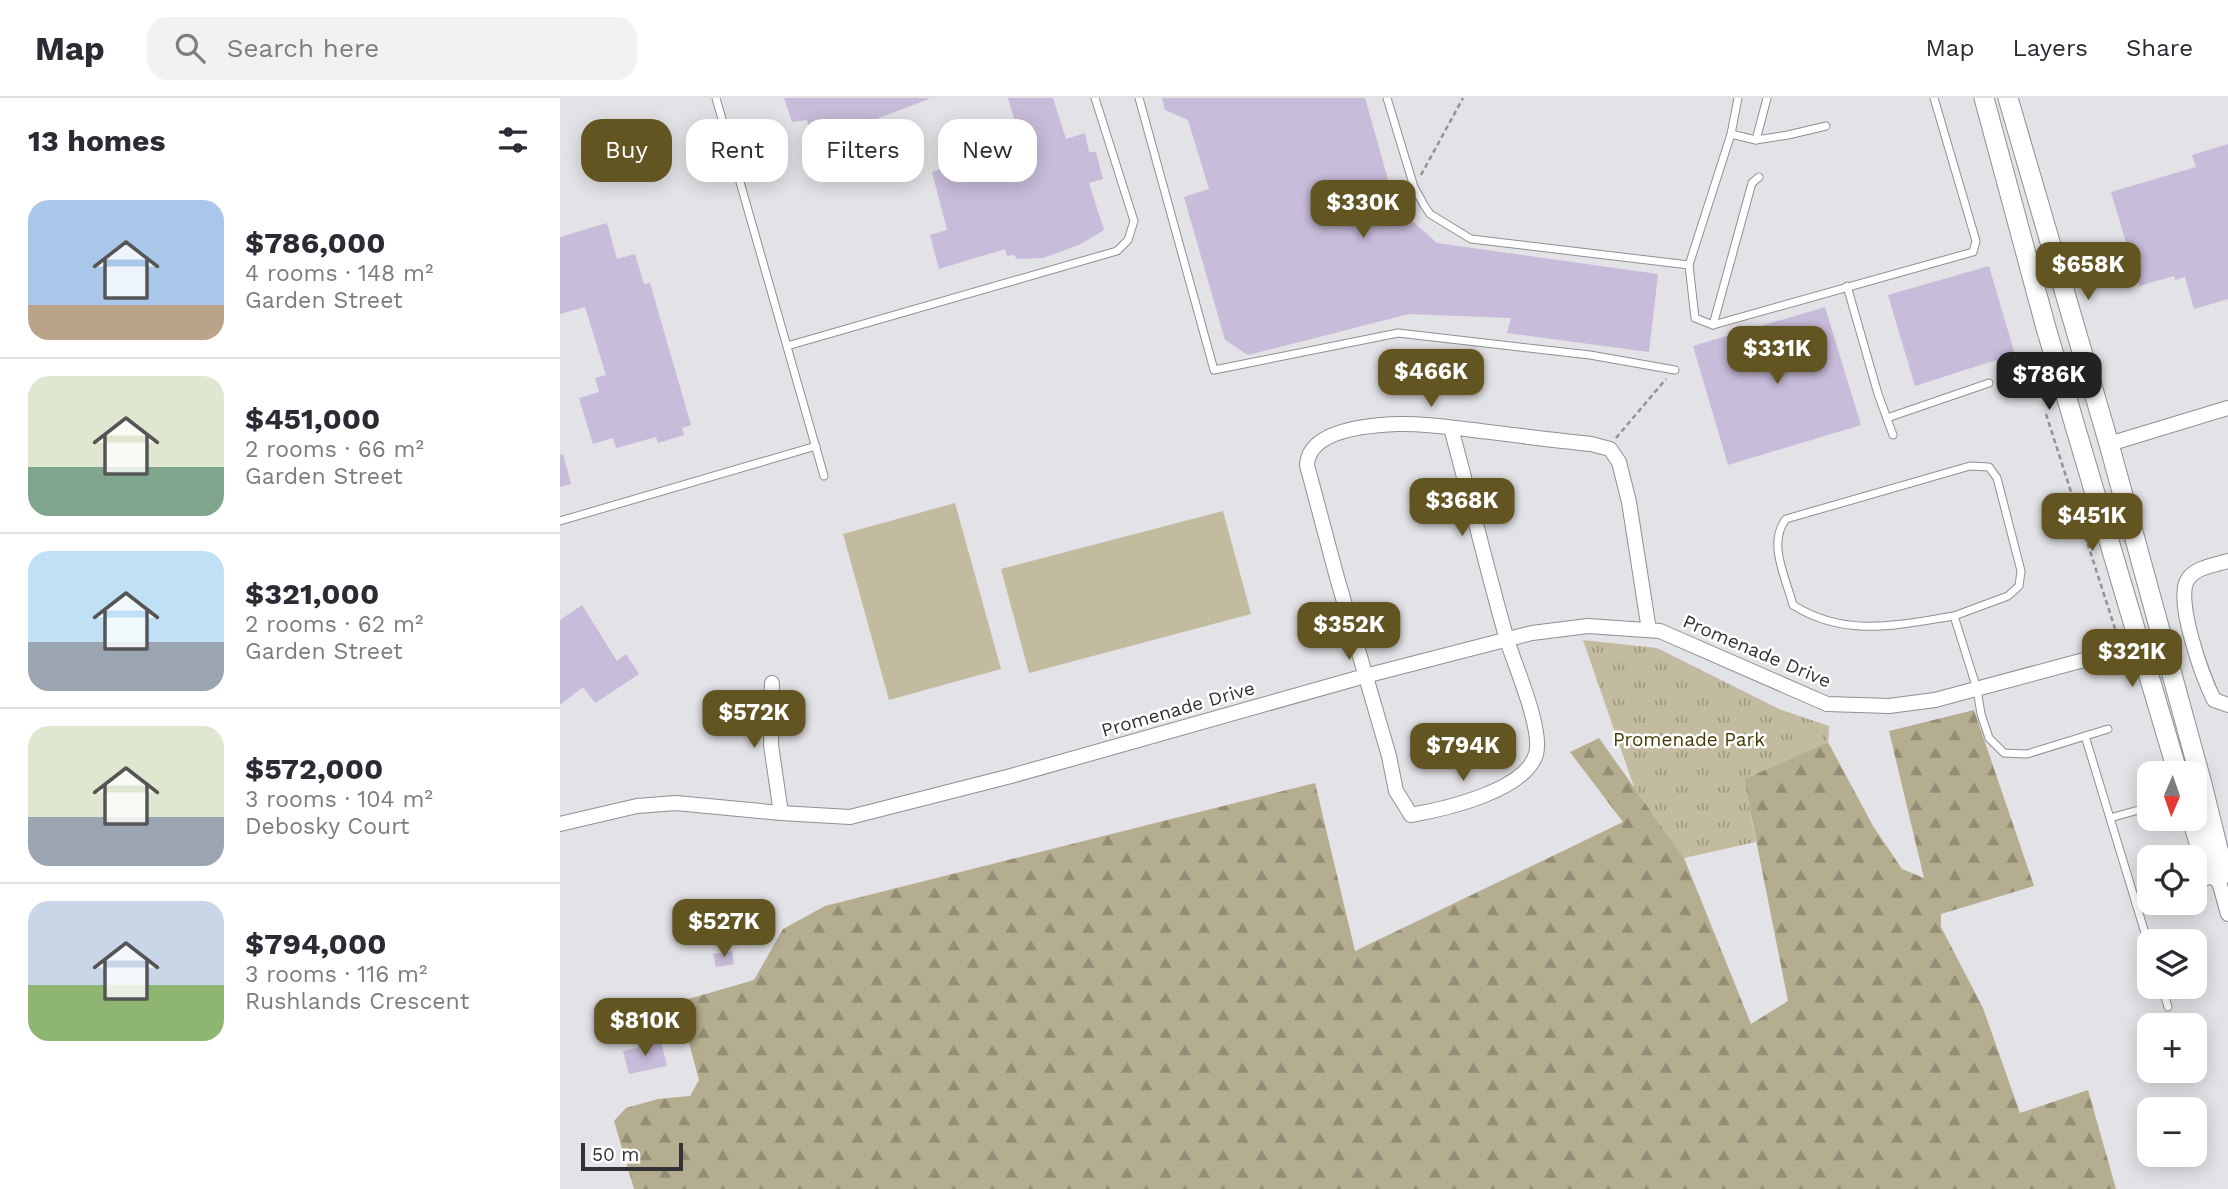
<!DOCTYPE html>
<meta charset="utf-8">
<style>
body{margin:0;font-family:"Work Sans",sans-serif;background:#f2f2f3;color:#2b2b33;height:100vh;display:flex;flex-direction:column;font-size:26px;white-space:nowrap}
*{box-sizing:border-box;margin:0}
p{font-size:23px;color:#7c7c81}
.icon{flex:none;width:38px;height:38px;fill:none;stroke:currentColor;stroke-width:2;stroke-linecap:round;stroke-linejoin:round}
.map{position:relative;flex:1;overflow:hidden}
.side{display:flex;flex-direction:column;background:#fff;width:560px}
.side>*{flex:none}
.top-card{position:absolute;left:21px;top:21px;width:665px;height:63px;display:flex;gap:14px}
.needle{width:46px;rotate:182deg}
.tools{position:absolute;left:1577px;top:663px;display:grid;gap:14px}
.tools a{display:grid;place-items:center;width:70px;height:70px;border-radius:14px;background:#fff;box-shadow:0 4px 18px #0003;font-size:35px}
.scale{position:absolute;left:21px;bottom:18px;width:102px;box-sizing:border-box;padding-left:7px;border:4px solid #323133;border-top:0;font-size:19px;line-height:24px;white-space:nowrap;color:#323133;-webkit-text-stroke:5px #fff;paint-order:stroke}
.price{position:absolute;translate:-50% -60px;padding:0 16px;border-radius:14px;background:#635522;color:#fff;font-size:23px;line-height:46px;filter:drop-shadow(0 2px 4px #0008)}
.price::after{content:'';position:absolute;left:50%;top:42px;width:21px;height:16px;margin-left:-10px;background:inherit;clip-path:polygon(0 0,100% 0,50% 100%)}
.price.on{background:#222;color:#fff}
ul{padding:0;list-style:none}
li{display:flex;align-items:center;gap:21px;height:175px;padding:0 28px}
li+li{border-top:2px solid #e1e1e2}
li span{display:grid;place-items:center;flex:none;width:196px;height:140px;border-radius:21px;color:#555}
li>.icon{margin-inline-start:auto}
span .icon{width:84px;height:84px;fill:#fffc;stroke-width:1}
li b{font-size:30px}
h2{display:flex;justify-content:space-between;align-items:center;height:84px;padding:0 28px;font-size:30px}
.pill{padding:0 24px;border-radius:21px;background:#fff;box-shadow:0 4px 18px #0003;font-size:24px;line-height:63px}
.pill.on{background:#635522;color:#fff}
header{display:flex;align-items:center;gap:42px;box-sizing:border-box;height:98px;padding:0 35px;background:#fff;border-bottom:2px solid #e1e1e2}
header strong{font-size:33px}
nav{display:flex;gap:38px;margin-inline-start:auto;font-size:24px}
.search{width:490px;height:63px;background:#f2f2f3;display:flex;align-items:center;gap:18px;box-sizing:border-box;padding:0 24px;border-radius:21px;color:#7c7c81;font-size:26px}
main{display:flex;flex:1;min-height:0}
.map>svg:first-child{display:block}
.grass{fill:url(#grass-tufts)}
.forest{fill:url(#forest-firs)}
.pitch{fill:#c2bb9f}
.building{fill:#c7bcd9}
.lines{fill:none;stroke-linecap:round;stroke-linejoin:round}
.service-casing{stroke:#908f93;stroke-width:9}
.minor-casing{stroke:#908f93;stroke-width:16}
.tertiary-casing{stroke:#908f93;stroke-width:21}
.path{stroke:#929194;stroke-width:2.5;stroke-dasharray:5 3.5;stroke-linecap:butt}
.service{stroke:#fff;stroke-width:7}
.minor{stroke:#fff;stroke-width:14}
.tertiary{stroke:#fff;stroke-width:19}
.labels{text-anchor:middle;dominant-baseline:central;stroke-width:5;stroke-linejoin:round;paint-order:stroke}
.street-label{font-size:19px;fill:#323133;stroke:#fff}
.park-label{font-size:19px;fill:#473a01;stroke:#fff}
</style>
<header>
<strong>Map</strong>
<div class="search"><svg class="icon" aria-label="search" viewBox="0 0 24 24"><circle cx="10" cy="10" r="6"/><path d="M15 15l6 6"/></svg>Search here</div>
<nav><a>Map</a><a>Layers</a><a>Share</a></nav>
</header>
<main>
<section class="side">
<h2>13 homes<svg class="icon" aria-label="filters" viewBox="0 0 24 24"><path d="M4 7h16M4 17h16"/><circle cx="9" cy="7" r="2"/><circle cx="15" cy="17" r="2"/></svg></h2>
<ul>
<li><span style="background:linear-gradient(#a9c7e8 75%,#b9a48a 0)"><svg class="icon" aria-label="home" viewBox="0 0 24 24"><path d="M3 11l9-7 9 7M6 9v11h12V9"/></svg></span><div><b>$786,000</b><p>4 rooms · 148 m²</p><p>Garden Street</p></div></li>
<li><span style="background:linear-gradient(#dfe7d0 65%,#7fa58c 0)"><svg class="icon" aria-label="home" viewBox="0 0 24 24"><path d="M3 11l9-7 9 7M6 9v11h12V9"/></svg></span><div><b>$451,000</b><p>2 rooms · 66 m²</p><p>Garden Street</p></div></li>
<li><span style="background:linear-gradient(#bfe0f5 65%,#9aa5b1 0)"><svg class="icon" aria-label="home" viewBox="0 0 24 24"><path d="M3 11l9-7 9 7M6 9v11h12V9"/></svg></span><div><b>$321,000</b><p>2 rooms · 62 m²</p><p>Garden Street</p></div></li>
<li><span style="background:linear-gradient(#dfe7d0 65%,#9aa5b1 0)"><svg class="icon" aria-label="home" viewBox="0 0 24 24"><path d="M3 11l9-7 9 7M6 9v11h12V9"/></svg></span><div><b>$572,000</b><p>3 rooms · 104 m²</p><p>Debosky Court</p></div></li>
<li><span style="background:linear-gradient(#c9d6e8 60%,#8fb573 0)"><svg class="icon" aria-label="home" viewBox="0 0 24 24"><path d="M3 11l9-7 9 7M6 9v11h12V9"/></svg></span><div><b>$794,000</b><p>3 rooms · 116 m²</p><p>Rushlands Crescent</p></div></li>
</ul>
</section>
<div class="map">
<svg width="1668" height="1091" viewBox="0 0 1668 1091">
<defs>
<pattern id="grass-tufts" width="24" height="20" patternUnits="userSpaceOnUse" patternTransform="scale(1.75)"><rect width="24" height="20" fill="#c2bb9f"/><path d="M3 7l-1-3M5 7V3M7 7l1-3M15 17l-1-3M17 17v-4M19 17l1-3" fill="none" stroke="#9e9982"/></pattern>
<pattern id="forest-firs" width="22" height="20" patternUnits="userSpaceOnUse" patternTransform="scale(1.75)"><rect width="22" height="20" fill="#b5ad90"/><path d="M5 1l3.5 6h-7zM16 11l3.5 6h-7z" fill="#948d76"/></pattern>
</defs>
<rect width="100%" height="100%" fill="#e3e2e6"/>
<path class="grass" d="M1023,542L1097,550L1219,611L1269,628L1268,644L1184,681L1196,744L1124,760L1074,689Z"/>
<path class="forest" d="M1414,612L1474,788L1381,816V829L1423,910L1460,1015L1528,992L1556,1091H74L54,1023L66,1010L98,1001L130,998L139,982L118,904L194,882L223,831L265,808L755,685L795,853L1063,724L1010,654L1039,640L1124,760L1191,926L1228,903L1184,681L1268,644L1313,728L1342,771L1364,780L1329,633Z"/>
<g class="pitch">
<path d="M395,405L441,571L329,602L283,436Z"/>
<path d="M663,413L691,516L469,575L441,471Z"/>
</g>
<g class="building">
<path d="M224,0H369V1L253,45L247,22L232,24Z"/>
<path d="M448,0H493L506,41L525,35L529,54H536L543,81L529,85L544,132L521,146L483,160L457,161L454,157L447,158L445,151L379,171L370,137L387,132L372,74L458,47L453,32L457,31Z"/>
<path d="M602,0H805L834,103L839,102L843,115L877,145L1098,176L1089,254L947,235L951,220L849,216L688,257L665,242L624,99L649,91L628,22L605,12Z"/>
<path d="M1668,46V201L1634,211L1625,179L1615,182L1614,178L1579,188L1551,94L1636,69L1632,57Z"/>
<path d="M47,125L57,161L75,156L84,186L90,185L131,327L122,330L124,337L98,345L96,339L56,350L53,340L33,346L19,300L39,294L35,280L46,277L25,209L0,216V139Z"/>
<path d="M1429,168L1462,281L1443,288L1436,262L1355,288L1328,197Z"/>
<path d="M1265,209L1301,327L1168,367L1133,248Z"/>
<path d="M3,356L11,386L0,389V357Z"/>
<path d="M22,507L57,563L66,556L79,576L35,605L23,589L0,607V522Z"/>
<path d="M172,853L174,866L156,869L153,856Z"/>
<path d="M101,944L107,968L69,976L63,953Z"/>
</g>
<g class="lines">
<defs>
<g id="service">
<path d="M156,0L264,378"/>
<path d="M579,0L654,272L838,235L1030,257L1115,272"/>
<path d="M827,0L854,89L864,107L870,116L911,141L1129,167L1171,36L1178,0"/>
<path d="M1171,36L1196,42L1228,37L1266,28"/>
<path d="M1196,42L1207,0"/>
<path d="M1129,167L1135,220L1153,227L1413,154L1416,143L1374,0"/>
<path d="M1287,188L1318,296L1333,337"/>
<path d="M1153,227L1192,85L1199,79"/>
<path d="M227,248L557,153L568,142L574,123L535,0"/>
<path d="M1497,265L1522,258"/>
<path d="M1327,320L1429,285"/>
<path d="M0,423L256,348"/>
<path d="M1394,518C1337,527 1285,540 1233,507C1226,480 1207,445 1226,421L1410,368L1429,369L1437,380L1461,473L1459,488L1448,498L1394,518L1417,591L1421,616L1429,640L1444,655L1467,656L1548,631"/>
<path d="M1525,638L1589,848"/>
<path d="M1550,720L1589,709"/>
<path d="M1634,788L1657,780"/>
<path d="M1576,806L1589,802"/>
<path d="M1602,889L1608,909"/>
</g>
<g id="minor">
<path d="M891,330C910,400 927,472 947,542C955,568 983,631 976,656C965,693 885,711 851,717L836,693L829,658L776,476L747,367C749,331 811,327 838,326C862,325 889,329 913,332C953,337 992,342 1031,346L1050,351L1059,364L1069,404L1089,532"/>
<path d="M1549,346L1668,310"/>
<path d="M1668,463C1655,467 1636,469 1628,481C1614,501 1643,580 1654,602L1668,607"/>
<path d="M212,585L211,647L221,715"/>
<path d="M0,726L77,708L116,705L221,715L290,719L451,678L805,578L972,535L1028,528L1100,533L1267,606L1329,608L1375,602L1602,541"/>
<path d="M1668,777L1658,780L1668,816"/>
</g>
<g id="tertiary">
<path d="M1424,0L1486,230L1618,676"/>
<path d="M1448,0L1549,346L1642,686L1660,759L1658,780"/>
<path d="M1632,721L1645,765L1658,780"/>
</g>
</defs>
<use href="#service" class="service-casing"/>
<use href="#minor" class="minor-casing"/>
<use href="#tertiary" class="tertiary-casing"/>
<g class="path">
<path d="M861,77L903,0"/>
<path d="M1486,316L1558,540"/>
<path d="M1056,340L1106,281"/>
</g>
<use href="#service" class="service"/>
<use href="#minor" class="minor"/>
<use href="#tertiary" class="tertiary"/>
</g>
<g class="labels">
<g class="street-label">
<text transform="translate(1197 553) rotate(23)">Promenade Drive</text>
<text transform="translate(618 611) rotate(-16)">Promenade Drive</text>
</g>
<g class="park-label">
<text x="1129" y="641">Promenade Park</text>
</g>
</g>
</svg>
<div class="tools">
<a><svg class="needle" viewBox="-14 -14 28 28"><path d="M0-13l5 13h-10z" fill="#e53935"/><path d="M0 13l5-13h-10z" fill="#7c7c81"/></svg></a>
<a><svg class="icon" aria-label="locate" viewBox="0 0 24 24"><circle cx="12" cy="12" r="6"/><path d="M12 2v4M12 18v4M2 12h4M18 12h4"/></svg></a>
<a><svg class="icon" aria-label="layers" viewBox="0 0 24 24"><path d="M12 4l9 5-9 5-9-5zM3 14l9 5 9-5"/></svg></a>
<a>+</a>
<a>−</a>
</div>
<div class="scale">50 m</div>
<b class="price" style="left:803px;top:142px">$330K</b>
<b class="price" style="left:1528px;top:204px">$658K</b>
<b class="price" style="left:1217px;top:288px">$331K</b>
<b class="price" style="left:871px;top:311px">$466K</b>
<b class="price on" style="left:1489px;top:314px">$786K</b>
<b class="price" style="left:902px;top:440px">$368K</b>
<b class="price" style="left:1532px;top:455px">$451K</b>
<b class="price" style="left:789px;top:564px">$352K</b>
<b class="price" style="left:1572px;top:591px">$321K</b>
<b class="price" style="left:194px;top:652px">$572K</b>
<b class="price" style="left:903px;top:685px">$794K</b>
<b class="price" style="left:164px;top:861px">$527K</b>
<b class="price" style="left:85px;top:960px">$810K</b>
<div class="top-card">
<a class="pill on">Buy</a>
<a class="pill">Rent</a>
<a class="pill">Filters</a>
<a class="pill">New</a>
</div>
</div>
</main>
